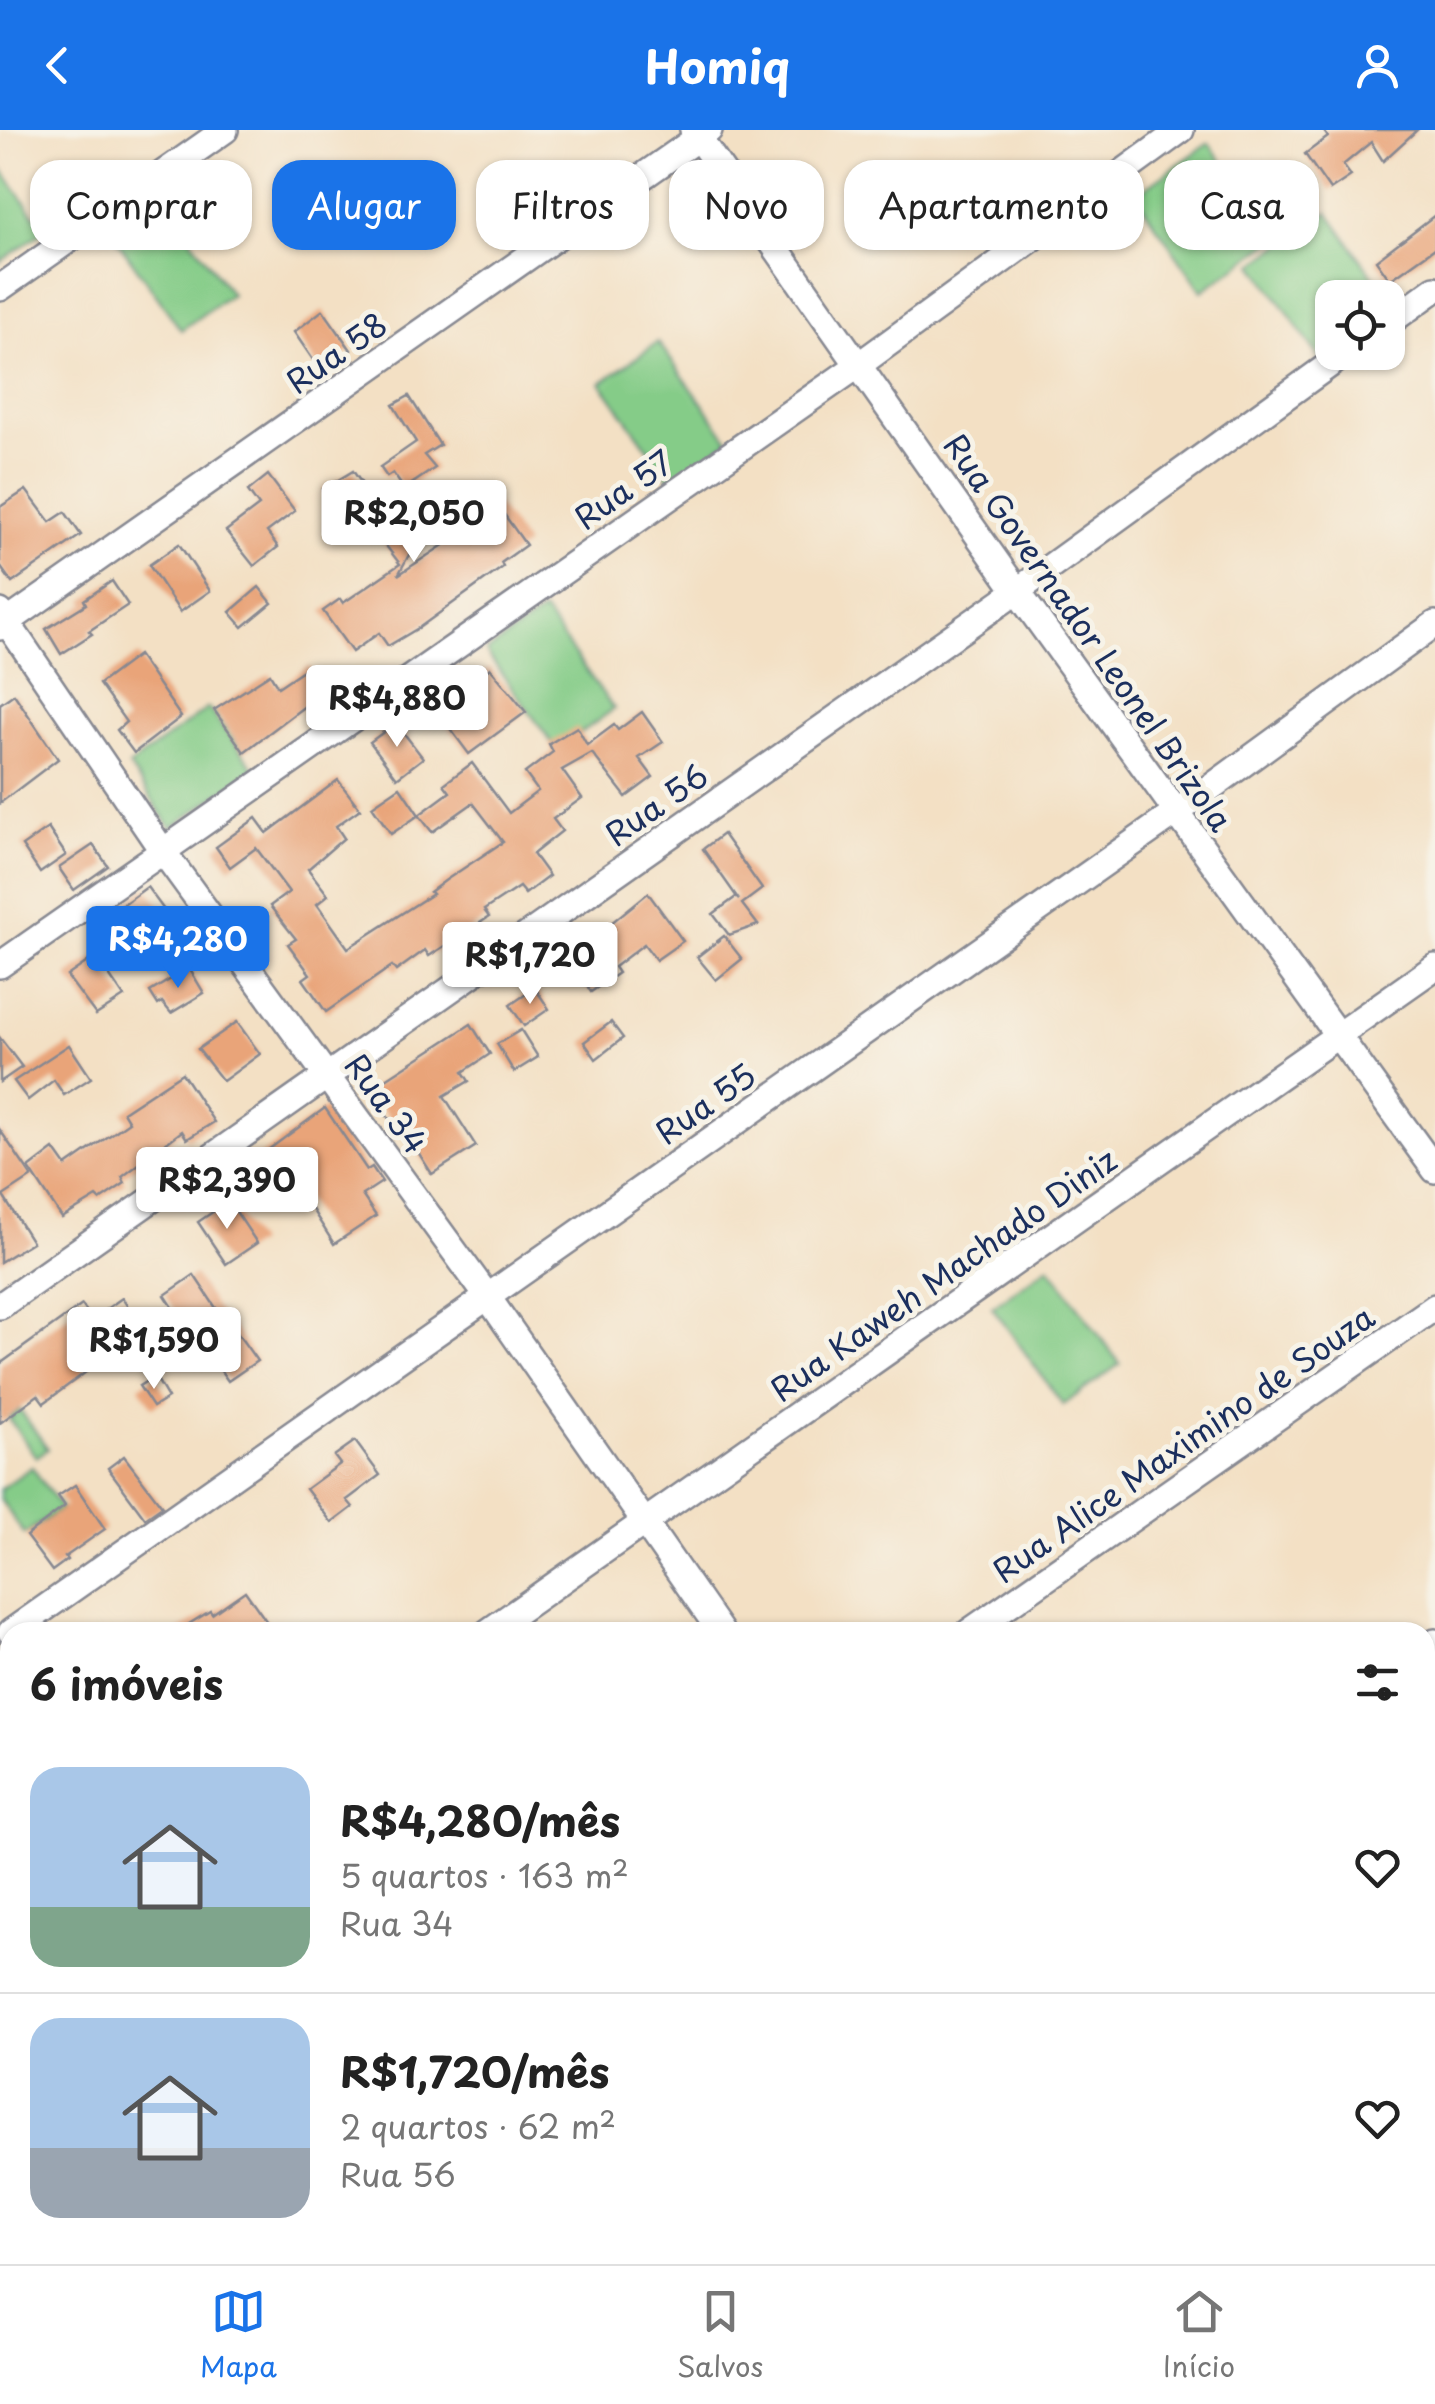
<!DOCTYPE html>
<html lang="pt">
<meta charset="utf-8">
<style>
body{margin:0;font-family:"Playpen Sans",sans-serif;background:#f2f2f2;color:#222;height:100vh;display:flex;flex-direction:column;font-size:38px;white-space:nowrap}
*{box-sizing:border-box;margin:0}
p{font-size:32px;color:#767676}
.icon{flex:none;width:55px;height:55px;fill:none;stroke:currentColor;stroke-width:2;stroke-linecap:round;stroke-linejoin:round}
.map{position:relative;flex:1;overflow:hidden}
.sheet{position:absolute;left:0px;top:1492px;width:1435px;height:642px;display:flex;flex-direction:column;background:#fff;border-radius:30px 30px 0 0;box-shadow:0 2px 8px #0004}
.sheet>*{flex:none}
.hud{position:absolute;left:30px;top:30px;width:1375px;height:90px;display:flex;gap:20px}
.fabs{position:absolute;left:1315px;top:150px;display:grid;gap:20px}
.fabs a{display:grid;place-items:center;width:90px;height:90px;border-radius:20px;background:#fff;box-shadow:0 2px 8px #0004;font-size:50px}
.price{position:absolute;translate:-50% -85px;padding:0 22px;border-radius:10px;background:#fff;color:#222;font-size:32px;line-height:65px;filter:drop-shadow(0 2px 5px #0008)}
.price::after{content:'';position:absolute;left:50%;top:60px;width:30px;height:22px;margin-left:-15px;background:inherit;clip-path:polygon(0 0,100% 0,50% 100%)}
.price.current{background:#1a73e8;color:#fff}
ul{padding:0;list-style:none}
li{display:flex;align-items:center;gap:30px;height:250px;padding:0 30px}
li+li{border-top:2px solid #e0e0e0}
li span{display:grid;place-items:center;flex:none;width:280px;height:200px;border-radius:30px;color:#555}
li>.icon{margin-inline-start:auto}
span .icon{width:120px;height:120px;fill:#fffc;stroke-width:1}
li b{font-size:42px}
h2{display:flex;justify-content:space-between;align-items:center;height:120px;padding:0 30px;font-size:42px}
.pill{padding:0 35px;border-radius:30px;background:#fff;box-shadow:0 2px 8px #0004;font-size:35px;line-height:90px}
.pill.current{background:#1a73e8;color:#fff}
header{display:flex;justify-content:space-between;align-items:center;height:130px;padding:0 30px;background:#1a73e8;color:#fff;font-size:45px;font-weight:700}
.dock{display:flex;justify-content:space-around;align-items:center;height:140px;border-top:2px solid #e0e0e0;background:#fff;font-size:28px;color:#767676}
.dock a{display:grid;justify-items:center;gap:5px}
.dock .current{color:#1a73e8}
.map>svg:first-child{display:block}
.green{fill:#85cc88;stroke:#507e73;stroke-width:2.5}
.building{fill:#e9a479}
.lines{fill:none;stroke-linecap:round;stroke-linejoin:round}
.minor-casing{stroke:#878891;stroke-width:30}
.minor{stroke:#fff;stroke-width:25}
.labels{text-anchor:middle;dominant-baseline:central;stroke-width:10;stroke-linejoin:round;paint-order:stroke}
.street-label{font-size:32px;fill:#1b2f5e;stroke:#f7f3e8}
</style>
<header><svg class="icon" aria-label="back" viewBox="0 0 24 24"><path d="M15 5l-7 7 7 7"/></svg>Homiq<svg class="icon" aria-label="person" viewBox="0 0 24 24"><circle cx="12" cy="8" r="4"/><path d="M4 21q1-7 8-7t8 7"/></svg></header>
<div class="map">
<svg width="1435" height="2134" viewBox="0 0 1435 2134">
<rect width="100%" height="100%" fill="#f7f3e8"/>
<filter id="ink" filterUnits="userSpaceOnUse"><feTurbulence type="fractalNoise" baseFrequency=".01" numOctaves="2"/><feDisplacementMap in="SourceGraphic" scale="20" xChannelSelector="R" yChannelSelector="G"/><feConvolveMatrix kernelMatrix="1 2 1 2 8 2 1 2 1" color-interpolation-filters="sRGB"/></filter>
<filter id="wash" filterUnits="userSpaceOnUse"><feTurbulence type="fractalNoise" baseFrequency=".0048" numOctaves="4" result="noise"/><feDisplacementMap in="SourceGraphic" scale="40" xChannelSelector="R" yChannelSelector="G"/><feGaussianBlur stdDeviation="2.25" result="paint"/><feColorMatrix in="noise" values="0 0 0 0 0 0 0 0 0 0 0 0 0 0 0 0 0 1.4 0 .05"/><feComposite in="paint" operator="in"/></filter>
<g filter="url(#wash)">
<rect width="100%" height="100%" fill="#f3e0c4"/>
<g class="green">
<path d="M1209,13L1276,109L1202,161L1135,65Z"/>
<path d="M0,37L45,100L0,132Z"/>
<path d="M167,75L231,164L181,200L117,110Z"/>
<path d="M1328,82L1395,178L1388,183V168H1332V222L1321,230L1254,134Z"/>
<path d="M658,212L729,310L672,352L601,253Z"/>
<path d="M543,481L614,579L557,620L486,522Z"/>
<path d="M208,578L255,639L171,698L129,636Z"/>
<path d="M1049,1136L1120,1234L1063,1275L992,1177Z"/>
<path d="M20,1280L48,1319L36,1327L9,1289Z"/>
<path d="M32,1337L61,1379L24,1404L0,1369V1359Z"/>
</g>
<g id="blocks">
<g class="building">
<path d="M1323,0H1417L1383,31L1371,12L1343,35L1351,46L1330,60L1305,24L1328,7Z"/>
<path d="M1435,85V118L1390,150L1376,130Z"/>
<path d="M323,180L351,220L320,240L294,202Z"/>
<path d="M409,266L440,315L424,325L435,338L404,359L393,343L387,347L380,337L416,312L393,275Z"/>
<path d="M353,341L379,378L408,363L431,384L398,445L480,391L477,387L496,373L526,415L501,433L503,437L420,497L388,516L379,503L352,522L323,481L340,469L343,473L400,434L364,387L346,397L322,360Z"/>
<path d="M268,345L295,381L267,402L278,417L254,436L226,401L259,376L248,361Z"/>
<path d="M26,360L50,392L65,382L81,405L12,453L0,436V377Z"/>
<path d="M179,414L210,461L180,482L149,435Z"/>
<path d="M112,451L128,475L89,501L92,504L61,524L46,499L86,474L84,470Z"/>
<path d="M259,457L272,473L243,497L230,482Z"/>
<path d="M138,525L181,587L134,623L117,600L126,592L99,554Z"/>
<path d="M309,536L326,560L244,622L214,580L270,544L278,557Z"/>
<path d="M490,538L526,582L469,624L437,581Z"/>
<path d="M14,564L58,629L0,673V574Z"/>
<path d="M642,582L663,612L639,628L653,647L626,667L592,623L562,640L582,668L553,689L562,701L533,724L549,746L525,764L519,757L484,780L489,787L429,826L425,820L396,841L392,836L326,882L303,849L310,844L288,814L296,809L270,776L289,762L256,718L230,737L216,717L256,688L267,703L338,650L360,679L336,696L344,708L308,739L328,765L317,774L348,818L432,764L430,762L446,750L503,712L473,673L432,702L419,685L450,662L444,654L472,633L509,683L538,661L525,643L553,622L549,614L577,597L587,615L614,595L618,600Z"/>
<path d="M396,593L423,628L397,648L370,612Z"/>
<path d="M400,657L419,685L391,704L372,676Z"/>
<path d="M48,698L66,725L40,743L22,716Z"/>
<path d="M723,704L762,759L742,774L758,795L729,805L713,784L736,767L739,770L703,719Z"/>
<path d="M93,715L108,736L74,760L59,738Z"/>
<path d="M147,757L167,784L135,808L114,781Z"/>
<path d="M648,763L683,811L656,830L644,814L614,837L618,843L591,862L568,828Z"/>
<path d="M724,806L742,829L716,850L697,827Z"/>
<path d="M96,826L124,867L96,885L67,846Z"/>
<path d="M189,838L204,863L171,883L162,872L158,875L150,862Z"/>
<path d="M535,858L549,879L524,896L510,875Z"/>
<path d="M237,892L260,924L223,951L198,919Z"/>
<path d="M611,892L623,908L596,929L584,912Z"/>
<path d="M471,894L490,924L463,942L469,951L444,966L476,1016L432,1044L404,1000L399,1003L369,960Z"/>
<path d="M521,900L538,927L514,942L497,914Z"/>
<path d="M0,908L22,937L0,952Z"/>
<path d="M69,915L91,948L64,965L54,950L28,970L14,951Z"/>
<path d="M182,943L214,992L187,1009L182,1001L122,1047L125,1053L100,1070L97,1067L62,1088L29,1038L54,1019L66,1036L129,992L123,982Z"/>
<path d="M325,978L367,1040L372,1037L382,1052L362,1065L376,1086L334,1114L291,1046L269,1062L249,1034Z"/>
<path d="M0,1000L32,1047L3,1066L32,1112L0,1132Z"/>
<path d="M229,1071L257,1113L226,1134L198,1092Z"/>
<path d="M194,1145L230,1199L233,1197L257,1231L228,1251L198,1208L172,1224L163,1211L185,1196L165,1165Z"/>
<path d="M122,1168L141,1196L81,1236L86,1242L44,1273L38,1265L0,1293V1234L82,1175L92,1189Z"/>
<path d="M155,1246L168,1268L153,1277L139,1256Z"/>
<path d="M355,1311L380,1345L347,1370L353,1377L332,1393L306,1359L340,1334L334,1326Z"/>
<path d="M124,1326L162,1376L145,1388L108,1338Z"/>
<path d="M75,1355L105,1399L65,1427L67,1430L52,1441L26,1406L65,1376L58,1366Z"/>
<path d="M245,1461L269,1495L259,1502H176L210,1481L212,1484Z"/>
</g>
</g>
</g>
<g filter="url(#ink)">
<use href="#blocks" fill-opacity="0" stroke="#878891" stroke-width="2.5"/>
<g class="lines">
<defs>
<g id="minor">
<path d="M693,0L1017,461L1435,1040"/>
<path d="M0,158L225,0"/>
<path d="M1388,193L1435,159"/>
<path d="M0,482L162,720L487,1166L721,1502"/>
<path d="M0,497L709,0"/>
<path d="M0,835L860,234L1181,0"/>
<path d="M0,1176L1017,461L1347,222"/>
<path d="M11,1502L1177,682L1435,494"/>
<path d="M488,1502L1435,837"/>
<path d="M969,1502L1435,1177"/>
<path d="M1425,1519L1435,1512"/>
<path d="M0,1854L10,1846"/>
<path d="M1425,1856L1435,1849"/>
<path d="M0,1945L10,1959"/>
<path d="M128,2125L135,2134"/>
<path d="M1166,2125L1173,2134"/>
<path d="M77,2134L89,2125"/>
<path d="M560,2134L572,2125"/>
<path d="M1029,2134L1042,2125"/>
</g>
</defs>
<use href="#minor" class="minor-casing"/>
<use href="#minor" class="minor"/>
</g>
</g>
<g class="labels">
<g class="street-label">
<text transform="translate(336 222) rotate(-35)">Rua 58</text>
<text transform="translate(623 359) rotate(-35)">Rua 57</text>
<text transform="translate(1089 502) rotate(55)">Rua Governador Leonel Brizola</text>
<text transform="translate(656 674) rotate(-35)">Rua 56</text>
<text transform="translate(387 973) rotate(54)">Rua 34</text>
<text transform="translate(705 973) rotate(-35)">Rua 55</text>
<text transform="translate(943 1144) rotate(-35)">Rua Kaweh Machado Diniz</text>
<text transform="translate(1183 1313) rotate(-35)">Rua Alice Maximino de Souza</text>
</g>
</g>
</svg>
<div class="fabs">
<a><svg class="icon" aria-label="locate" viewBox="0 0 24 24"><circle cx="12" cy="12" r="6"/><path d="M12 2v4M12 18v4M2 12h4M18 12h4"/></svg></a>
</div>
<b class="price" style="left:414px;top:435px">R$2,050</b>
<b class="price" style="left:397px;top:620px">R$4,880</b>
<b class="price current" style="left:178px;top:861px">R$4,280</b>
<b class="price" style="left:530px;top:877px">R$1,720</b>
<b class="price" style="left:227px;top:1102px">R$2,390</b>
<b class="price" style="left:154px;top:1262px">R$1,590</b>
<div class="hud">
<a class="pill">Comprar</a>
<a class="pill current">Alugar</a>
<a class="pill">Filtros</a>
<a class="pill">Novo</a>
<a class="pill">Apartamento</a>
<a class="pill">Casa</a>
</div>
<section class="sheet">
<h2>6 imóveis<svg class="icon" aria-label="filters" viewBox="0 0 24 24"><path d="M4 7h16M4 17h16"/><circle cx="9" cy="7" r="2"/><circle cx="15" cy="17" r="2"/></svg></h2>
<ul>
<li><span style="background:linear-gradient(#a9c7e8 70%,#7fa58c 0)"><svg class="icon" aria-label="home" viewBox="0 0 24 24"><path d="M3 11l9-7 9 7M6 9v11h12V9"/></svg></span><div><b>R$4,280/mês</b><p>5 quartos · 163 m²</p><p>Rua 34</p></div><svg class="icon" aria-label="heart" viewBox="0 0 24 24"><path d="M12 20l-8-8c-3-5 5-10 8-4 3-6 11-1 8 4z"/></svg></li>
<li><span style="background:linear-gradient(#a9c7e8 65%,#9aa5b1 0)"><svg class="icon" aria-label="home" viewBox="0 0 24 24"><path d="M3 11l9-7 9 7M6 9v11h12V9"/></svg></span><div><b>R$1,720/mês</b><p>2 quartos · 62 m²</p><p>Rua 56</p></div><svg class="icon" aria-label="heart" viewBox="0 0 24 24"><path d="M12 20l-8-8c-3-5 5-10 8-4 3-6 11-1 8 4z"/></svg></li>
</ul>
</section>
</div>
<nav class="dock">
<a class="current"><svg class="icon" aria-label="map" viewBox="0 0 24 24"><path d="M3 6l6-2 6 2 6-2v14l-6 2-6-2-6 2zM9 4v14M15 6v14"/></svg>Mapa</a>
<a><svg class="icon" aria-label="saved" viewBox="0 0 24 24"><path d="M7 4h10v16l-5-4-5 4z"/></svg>Salvos</a>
<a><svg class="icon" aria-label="home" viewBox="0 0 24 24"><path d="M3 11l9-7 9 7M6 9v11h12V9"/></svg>Início</a>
</nav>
